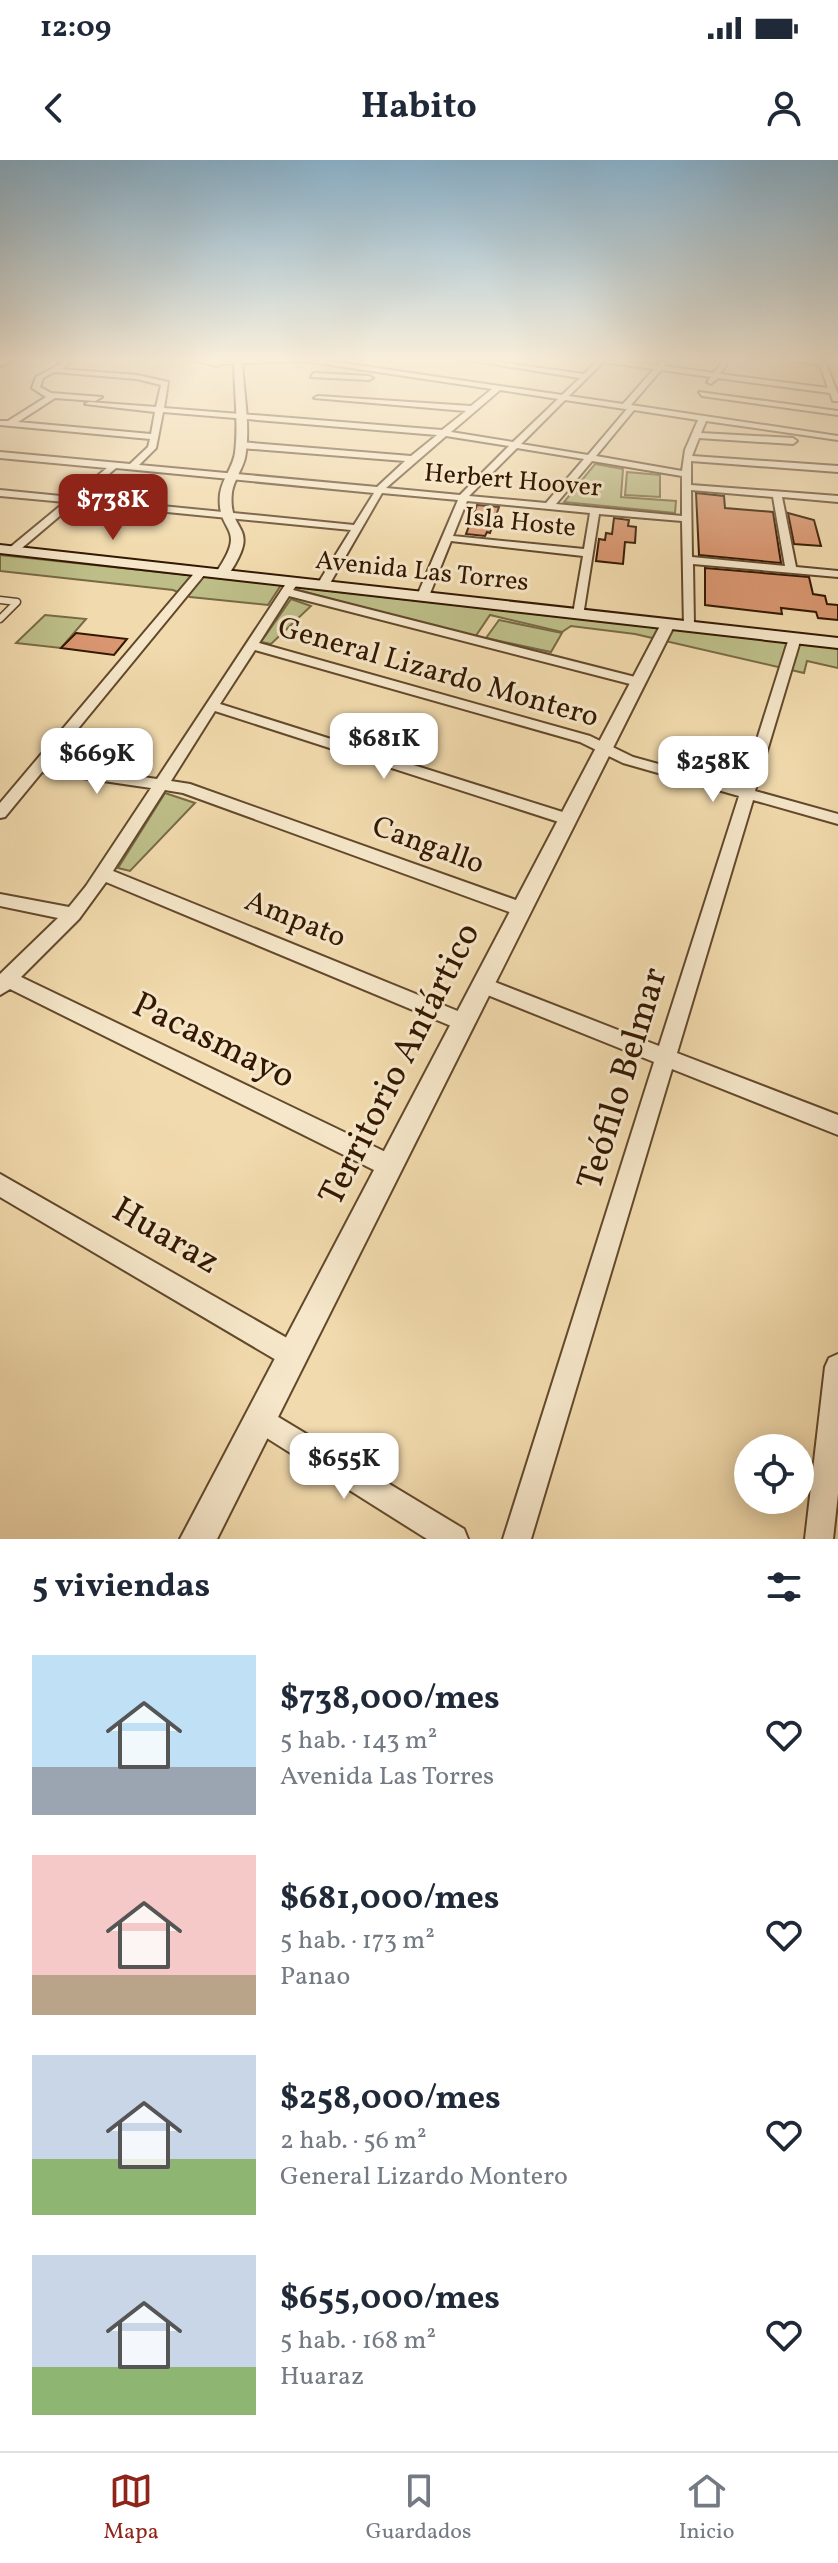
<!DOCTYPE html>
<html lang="es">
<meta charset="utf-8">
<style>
body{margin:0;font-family:Vollkorn,serif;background:#f6f6f7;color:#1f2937;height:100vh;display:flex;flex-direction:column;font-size:30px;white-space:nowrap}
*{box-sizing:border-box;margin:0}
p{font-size:26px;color:#747a83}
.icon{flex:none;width:44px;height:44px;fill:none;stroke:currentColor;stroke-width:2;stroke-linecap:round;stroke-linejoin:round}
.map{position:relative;height:1379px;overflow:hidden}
.details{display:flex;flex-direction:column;background:#fff;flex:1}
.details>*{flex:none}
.tools{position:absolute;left:734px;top:1274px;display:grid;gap:16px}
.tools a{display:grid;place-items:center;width:80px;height:80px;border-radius:50%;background:#fff;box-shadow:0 4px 20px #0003;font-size:40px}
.price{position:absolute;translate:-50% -68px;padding:0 18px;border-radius:16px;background:#fff;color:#222;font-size:26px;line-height:52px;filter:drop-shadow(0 2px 4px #0008)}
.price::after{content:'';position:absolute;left:50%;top:48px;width:24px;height:18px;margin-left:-12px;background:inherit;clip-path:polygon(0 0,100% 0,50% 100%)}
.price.current{background:#8f2418;color:#fff}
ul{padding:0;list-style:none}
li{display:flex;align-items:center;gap:24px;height:200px;padding:0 32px}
li span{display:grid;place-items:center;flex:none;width:224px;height:160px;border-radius:0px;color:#555}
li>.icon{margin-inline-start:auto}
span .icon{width:96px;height:96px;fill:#fffc;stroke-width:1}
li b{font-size:34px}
h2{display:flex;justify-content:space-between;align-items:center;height:96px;padding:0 32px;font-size:34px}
.status{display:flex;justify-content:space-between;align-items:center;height:56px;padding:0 40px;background:#fff;direction:ltr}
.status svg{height:22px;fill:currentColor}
header{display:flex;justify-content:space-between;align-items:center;height:104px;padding:0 32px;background:#fff;font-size:36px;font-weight:700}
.tab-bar{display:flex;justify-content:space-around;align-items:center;height:112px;border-top:2px solid #e0e1e3;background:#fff;font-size:22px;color:#747a83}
.tab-bar a{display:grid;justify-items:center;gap:4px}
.tab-bar .current{color:#8f2418}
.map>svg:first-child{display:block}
.green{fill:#bdbe88;stroke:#786a44;stroke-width:2}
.building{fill:#d99670;stroke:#331700;stroke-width:2}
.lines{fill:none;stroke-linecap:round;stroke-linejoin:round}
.service-casing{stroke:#62482b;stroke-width:9}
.minor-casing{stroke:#62482b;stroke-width:4}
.tertiary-casing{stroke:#62482b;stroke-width:4}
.secondary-casing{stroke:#331700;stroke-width:4}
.service{stroke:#f6e7ca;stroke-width:6}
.minor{fill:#f6e7ca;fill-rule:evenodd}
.tertiary{fill:#f6e7ca;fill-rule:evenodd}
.secondary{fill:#f6e7ca;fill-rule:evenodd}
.labels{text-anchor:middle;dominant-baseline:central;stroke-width:6;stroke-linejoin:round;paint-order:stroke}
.far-street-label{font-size:26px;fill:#331700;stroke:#f6e7ca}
.street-label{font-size:30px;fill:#331700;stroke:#f6e7ca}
.near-street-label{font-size:36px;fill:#331700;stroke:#f6e7ca}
</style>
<div class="status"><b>12:09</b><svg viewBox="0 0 49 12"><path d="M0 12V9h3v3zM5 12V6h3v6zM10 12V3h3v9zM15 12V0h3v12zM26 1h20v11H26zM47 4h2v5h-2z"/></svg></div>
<header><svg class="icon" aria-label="back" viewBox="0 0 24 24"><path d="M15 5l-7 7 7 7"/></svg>Habito<svg class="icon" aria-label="person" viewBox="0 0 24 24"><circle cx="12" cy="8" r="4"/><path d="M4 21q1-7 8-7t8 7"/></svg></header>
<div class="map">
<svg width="838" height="1379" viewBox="0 0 838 1379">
<rect width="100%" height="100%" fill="#f1daad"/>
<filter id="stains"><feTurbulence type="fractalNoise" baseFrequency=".0025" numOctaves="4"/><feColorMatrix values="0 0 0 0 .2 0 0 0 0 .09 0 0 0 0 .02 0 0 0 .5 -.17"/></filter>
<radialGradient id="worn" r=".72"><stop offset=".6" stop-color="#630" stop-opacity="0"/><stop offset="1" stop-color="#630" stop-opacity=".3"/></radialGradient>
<g class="green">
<path d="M595,304L623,309L621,337L676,341L675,353L564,342Z"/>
<path d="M627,312L660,315V337L625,335Z"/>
<path d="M0,395L281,425L268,445L190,437L173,430L0,411Z"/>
<path d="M295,427L838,488V508L807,501L804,513L635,474L571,466L562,472L490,455L475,477L294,429Z"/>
<path d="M291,439L311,446L271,484L261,482Z"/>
<path d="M45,455L86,459L61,488L16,483Z"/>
<path d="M499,460L562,473L551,492L486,478Z"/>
<path d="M165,633L195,643L130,711L118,708Z"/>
</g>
<g class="building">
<path d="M696,333L724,336L725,348L773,352L781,403L699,395Z"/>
<path d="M477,345L499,347L490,373L487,372L485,376L466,374Z"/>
<path d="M788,353L814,360L821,386L794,384Z"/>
<path d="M614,358L629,360L628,366L636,367L635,383L625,382L623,404L596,401L599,379L605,380L606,373L612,374Z"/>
<path d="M705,408L809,417L813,434L825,436L827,444L838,445V460L818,458L816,452L781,448L782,454L705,445Z"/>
<path d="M76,473L127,479L114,495L61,488Z"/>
</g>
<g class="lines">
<defs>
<path id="service" d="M0,440L17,442L0,459"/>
<g id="minor">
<path d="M70,199H77L61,209L137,215L168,222L164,248L442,270L466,251L314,238L318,236L471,246L492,229L304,201L220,204L217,206L185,199H315L562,235L580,218L462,199H476L584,214L599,199L657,205L663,201L666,203L664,206L714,213L724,199H730L720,214L828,228L820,205L785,199H824L838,234V241H833L830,233L718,218L711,224L707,222L711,217L661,210L631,245L838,276V280L706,261L701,273L793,278L797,281L793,284L699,278L692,296L838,306V312L691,301V325L838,336V342L782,337L796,407L838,411V417L693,404L694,466L692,469H684L682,361L599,354L583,456L573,454L583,396L451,381L429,436L423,439L417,436L458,340L382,333L329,425L323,428L317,425L351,370L75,343L16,393H8V389L65,342L0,336V330L71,337L107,308L0,298V292L130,304L148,287L150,279L0,265V261H8L46,237L32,228L36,217ZM603,202L654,209L623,244L569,236ZM54,212L137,219L161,225L156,247L89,242L85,244L155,252L151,274L18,262L55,238L95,241L102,237L51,233L40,227L43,218ZM500,230L558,239L513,282L451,272ZM565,240L625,249H627L588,295L521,284ZM634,250L698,260L685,290L682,311L596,296ZM163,252L437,275L411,296L240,282L236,285L240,288L405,301L377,327L139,305L156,288ZM446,276L509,286L460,335L386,328ZM517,288L584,299L546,343L469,336ZM592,301L682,316V356L556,344ZM116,308L374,333L354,365L81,338ZM691,330L773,337L785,406L692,397ZM467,341L590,353L584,389L453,376Z"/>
<path d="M314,213L369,216L373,218L369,220L311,217Z"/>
<path d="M699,232L838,251V255L702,236Z"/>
<path d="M201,409L206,412L205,414L49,604L157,619L287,422L293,419L299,422L293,430L643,519L644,522L638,526L289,436L259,483L590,576L633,597L742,627L789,478L795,474L801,478L755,631L838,654V664L753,640L677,893L838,955V975L672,909L531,1379H503L654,902L475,830L473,825L475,820L482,817L659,886L739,636L623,603L580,582L255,490L220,544L572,655L575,659L567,664L562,663L215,551L171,621L190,624L527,744L530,749L527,754H515L183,633L165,630L113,711L470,856L473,862L470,868L463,870L456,868L106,722L79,759L21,817L398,998L401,1006L398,1014L390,1017L382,1014L10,829L0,835V814L58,758L0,746V734L69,747L86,726L151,628L42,612L5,657L0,658V643L197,410Z"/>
<path d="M0,1014L301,1186L305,1195L301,1204L292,1208L283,1204L0,1037Z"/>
<path d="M838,1194V1334L833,1379H805L825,1207L829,1198Z"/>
<path d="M260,1246L464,1369L468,1379H427L251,1268L247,1259L251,1250Z"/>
</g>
<g id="tertiary">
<path d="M6,199H18L0,206V200Z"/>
<path d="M234,199H242C243,231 251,266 245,298C242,310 234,320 232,332C227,377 264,362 227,417L222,418L215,414C250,364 216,376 220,334C222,319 233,307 235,293C239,262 234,230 234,199Z"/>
<path d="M668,460L675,464L217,1379H180L661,464Z"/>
</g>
<path id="secondary" d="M0,385L838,478V488L0,393Z"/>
</defs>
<use href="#service" class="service-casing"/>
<use href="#minor" class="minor-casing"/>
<use href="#tertiary" class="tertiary-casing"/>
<use href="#secondary" class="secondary-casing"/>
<use href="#service" class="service"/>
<use href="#minor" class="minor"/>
<use href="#tertiary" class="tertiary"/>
<use href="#secondary" class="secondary"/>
</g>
<linearGradient id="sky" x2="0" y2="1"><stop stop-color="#8ab6d3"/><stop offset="0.51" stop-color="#f9eeda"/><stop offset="1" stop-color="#f9eeda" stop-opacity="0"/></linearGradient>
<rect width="838" height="392" fill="url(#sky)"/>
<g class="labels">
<g class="far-street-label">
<text transform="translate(513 321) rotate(5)">Herbert Hoover</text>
<text transform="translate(520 363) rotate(6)">Isla Hoste</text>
<text transform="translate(422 412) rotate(6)">Avenida Las Torres</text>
</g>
<g class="street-label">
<text transform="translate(438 513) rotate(16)">General Lizardo Montero</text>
<text transform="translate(428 686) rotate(20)">Cangallo</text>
<text transform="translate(295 760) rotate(22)">Ampato</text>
</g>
<g class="near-street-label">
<text transform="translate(213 882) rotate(26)">Pacasmayo</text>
<text transform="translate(401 905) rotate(-63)">Territorio Antártico</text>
<text transform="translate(624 919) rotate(-73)">Teófilo Belmar</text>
<text transform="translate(165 1077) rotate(30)">Huaraz</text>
</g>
</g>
<rect width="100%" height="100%" filter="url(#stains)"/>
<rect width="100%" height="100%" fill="url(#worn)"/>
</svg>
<div class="tools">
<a><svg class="icon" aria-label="locate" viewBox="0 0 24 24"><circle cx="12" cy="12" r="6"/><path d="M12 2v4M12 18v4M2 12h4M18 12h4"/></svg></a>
</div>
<b class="price current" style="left:113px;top:382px">$738K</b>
<b class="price" style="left:384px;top:621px">$681K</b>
<b class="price" style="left:97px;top:636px">$669K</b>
<b class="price" style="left:713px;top:644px">$258K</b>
<b class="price" style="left:344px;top:1341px">$655K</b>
</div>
<section class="details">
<h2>5 viviendas<svg class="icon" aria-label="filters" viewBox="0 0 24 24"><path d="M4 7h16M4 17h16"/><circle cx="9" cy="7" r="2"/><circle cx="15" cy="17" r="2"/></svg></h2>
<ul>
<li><span style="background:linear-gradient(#bfe0f5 70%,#9aa5b1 0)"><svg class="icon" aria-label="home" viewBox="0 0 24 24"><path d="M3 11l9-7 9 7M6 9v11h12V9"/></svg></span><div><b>$738,000/mes</b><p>5 hab. · 143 m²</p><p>Avenida Las Torres</p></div><svg class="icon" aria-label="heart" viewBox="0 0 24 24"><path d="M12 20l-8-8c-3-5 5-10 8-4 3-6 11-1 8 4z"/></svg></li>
<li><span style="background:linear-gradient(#f6c9c9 75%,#b9a48a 0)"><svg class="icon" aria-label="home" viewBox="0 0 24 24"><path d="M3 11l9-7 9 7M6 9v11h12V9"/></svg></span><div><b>$681,000/mes</b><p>5 hab. · 173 m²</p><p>Panao</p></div><svg class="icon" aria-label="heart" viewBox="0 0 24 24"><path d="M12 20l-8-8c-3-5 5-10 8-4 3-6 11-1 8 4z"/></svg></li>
<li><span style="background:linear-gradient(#c9d6e8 65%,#8fb573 0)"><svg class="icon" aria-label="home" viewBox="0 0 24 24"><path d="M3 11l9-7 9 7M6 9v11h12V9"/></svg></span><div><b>$258,000/mes</b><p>2 hab. · 56 m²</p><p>General Lizardo Montero</p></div><svg class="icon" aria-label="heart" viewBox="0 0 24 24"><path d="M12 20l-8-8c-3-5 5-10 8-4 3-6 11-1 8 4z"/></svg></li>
<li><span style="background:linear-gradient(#c9d6e8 70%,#8fb573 0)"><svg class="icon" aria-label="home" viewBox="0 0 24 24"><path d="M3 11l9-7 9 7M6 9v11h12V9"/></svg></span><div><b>$655,000/mes</b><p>5 hab. · 168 m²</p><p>Huaraz</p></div><svg class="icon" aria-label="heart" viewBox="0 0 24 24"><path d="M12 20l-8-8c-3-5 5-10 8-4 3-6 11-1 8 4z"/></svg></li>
</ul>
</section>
<nav class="tab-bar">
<a class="current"><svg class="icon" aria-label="map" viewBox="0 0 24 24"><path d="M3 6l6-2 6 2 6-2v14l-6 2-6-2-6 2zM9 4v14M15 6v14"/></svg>Mapa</a>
<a><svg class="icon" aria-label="saved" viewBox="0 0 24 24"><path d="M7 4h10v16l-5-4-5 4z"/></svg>Guardados</a>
<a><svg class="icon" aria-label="home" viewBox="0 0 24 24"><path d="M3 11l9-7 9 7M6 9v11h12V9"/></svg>Inicio</a>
</nav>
